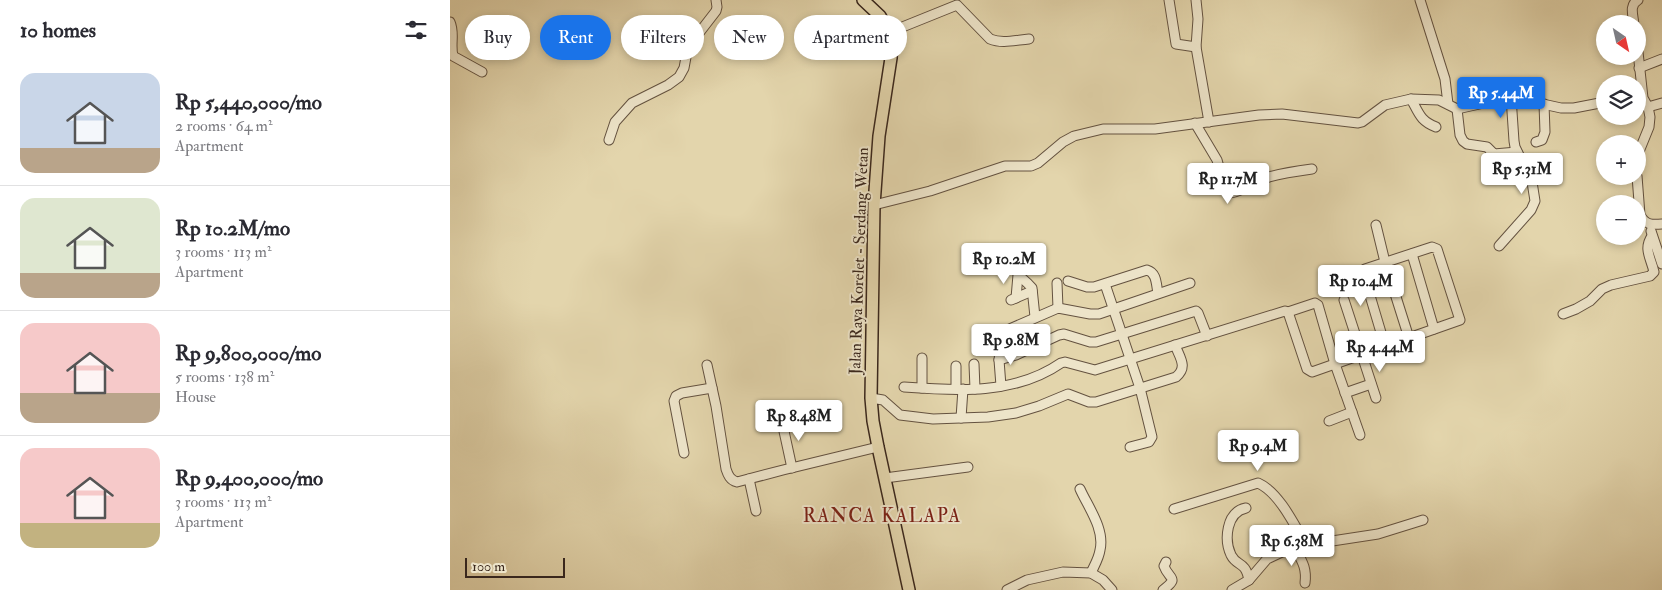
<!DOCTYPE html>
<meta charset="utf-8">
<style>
body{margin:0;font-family:"IM FELL Double Pica",serif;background:#f7f7f7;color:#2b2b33;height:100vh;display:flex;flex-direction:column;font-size:19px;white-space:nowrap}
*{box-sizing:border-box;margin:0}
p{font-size:16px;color:#7c7c81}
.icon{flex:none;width:28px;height:28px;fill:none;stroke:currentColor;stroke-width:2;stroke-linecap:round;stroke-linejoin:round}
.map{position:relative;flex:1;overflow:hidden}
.side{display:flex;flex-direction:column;background:#fff;width:450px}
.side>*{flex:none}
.banner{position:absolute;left:15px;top:15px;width:475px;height:45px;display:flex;gap:10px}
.needle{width:32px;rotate:146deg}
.controls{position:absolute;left:1146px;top:15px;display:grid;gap:10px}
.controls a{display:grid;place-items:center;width:50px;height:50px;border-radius:50%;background:#fff;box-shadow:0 2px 8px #0003;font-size:25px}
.scale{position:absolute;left:15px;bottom:12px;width:100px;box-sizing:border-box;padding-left:5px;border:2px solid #3a271c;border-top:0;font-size:14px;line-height:18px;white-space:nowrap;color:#3a271c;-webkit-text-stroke:4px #ede4c9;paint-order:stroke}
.price{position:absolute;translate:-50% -42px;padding:0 11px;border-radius:5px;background:#fff;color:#222;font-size:16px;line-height:32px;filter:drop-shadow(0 1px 2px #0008)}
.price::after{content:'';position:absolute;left:50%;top:30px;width:15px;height:11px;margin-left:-8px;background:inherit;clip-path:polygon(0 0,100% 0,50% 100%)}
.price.current{background:#1a73e8;color:#fff}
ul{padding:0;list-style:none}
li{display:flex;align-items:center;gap:15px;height:125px;padding:0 20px}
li+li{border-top:1px solid #e1e1e2}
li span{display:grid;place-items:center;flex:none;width:140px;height:100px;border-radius:15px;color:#555}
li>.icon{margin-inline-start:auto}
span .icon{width:60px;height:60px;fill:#fffc;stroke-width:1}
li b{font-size:21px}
h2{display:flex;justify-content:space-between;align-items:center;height:60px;padding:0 20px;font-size:21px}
.pill{padding:0 18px;border-radius:22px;background:#fff;box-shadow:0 2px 8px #0003;font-size:18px;line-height:45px}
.pill.current{background:#1a73e8;color:#fff}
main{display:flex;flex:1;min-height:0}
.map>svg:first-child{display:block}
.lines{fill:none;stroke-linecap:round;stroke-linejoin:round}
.minor-casing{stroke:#645240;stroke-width:11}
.major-casing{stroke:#3a271c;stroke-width:14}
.minor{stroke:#ede4c9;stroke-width:9}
.major{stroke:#e3d5ac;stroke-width:11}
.labels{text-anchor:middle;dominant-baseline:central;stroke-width:4;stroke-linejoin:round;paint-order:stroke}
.street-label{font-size:16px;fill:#3a271c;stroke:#ede4c9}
.quarter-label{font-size:19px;letter-spacing:1px;fill:#7a1f14;stroke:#ede4c9}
</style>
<main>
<section class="side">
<h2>10 homes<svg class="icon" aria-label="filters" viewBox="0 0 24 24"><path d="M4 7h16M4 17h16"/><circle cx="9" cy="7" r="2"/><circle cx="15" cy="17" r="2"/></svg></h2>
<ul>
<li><span style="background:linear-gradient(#c9d6e8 75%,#b9a48a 0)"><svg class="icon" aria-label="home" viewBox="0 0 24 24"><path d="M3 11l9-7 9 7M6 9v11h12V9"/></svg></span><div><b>Rp 5,440,000/mo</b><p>2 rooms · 64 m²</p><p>Apartment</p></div></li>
<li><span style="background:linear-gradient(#dfe7d0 75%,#b9a48a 0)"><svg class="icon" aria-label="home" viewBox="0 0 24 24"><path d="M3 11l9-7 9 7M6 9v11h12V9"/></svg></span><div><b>Rp 10.2M/mo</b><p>3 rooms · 113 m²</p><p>Apartment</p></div></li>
<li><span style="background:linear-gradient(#f6c9c9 70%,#b9a48a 0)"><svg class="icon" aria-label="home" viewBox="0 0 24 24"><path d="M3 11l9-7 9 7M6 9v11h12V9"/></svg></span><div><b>Rp 9,800,000/mo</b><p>5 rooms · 138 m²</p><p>House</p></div></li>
<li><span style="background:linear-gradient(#f6c9c9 75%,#c2b280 0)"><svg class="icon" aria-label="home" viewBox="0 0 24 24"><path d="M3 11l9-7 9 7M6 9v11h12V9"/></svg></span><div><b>Rp 9,400,000/mo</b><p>3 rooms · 113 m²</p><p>Apartment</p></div></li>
</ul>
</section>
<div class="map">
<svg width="1212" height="590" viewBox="0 0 1212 590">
<rect width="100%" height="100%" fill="#e3d5ac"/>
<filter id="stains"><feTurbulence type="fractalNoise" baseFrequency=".004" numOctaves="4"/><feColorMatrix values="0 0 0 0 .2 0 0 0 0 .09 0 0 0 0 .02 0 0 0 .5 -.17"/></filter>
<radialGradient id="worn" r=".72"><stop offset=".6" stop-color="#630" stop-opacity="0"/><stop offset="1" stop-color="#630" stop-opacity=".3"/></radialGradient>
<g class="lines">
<defs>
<g id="minor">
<path d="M719,0L726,44L746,47"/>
<path d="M746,0L748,19L746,47L759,122"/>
<path d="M970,0L995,79L998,104"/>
<path d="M0,22C5,33 0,44 3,56L32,72"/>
<path d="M1184,24C1183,15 1179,5 1188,0"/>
<path d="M440,32L507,5L540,39C552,44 566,40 579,39"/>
<path d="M1188,52L1193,98L1198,107L1200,117L1199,127L1188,154"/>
<path d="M1189,68L1212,59"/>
<path d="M961,99C969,113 970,121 986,127"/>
<path d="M1198,107L1212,103"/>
<path d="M1007,109L1010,135L1013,141L1017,144L1037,147L1044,154L1067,152"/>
<path d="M745,123L767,160L775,189L779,193C790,193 808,181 819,177C833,173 847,171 862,169"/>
<path d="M159,140L165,122L182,103L218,85L229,77L234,68L239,41L242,36L249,33L266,11L267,7L266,0"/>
<path d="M1086,142L1092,140L1095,132L1094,104"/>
<path d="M1187,176L1190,215C1196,225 1201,225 1212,224"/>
<path d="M424,205L480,191L555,166H581L588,163L613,142L624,136L653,129H705L809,115L832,114L908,123L912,122L935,105L961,99L989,100L1007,109L1061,97L1111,108H1124L1155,102"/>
<path d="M926,225L935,262L959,338"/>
<path d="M1201,231L1212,264"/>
<path d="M1049,246L1081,210L1085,201L1082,182L1065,147L1064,141L1061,97"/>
<path d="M962,254L984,329"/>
<path d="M568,256C566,281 567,271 582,288L585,317"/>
<path d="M618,281L637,287H644L697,270C707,273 706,284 708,293"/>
<path d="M607,283L608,308"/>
<path d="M655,284L690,388L702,437L699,442L680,447"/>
<path d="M566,298L568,275"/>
<path d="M561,300L582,291"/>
<path d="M894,300L926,398"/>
<path d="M838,312L865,303L868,305L885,364L910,435"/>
<path d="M1113,314L1126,309L1140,301L1152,289L1161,285L1200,276L1204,272C1201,258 1193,249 1202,236"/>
<path d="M472,358V388"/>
<path d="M549,360L566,355L609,335L614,334L640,342H646L746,311L748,313L757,336"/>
<path d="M524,364L525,389"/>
<path d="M257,365L266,406L276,469C278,475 280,480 287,482L333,470L428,447"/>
<path d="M506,366V389"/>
<path d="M551,386L549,360L552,334L555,331L608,308L640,314H649L740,283"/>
<path d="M454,387C507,391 565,395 611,363L615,362L645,370L835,311L838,312L857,369L862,372L1010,320L987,249L982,247L915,269L913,272L935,346"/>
<path d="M895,393L921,384"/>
<path d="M421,398L433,400L450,415L483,419L538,417L566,413L589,406L618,394L639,402H646L726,377C738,367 730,358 725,345"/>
<path d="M511,418L513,389"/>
<path d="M879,421L902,412"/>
<path d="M332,422L342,468"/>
<path d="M234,453L224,401L226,396L232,393L262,388"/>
<path d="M435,478L518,467"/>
<path d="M299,479L306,511"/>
<path d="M630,489C638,507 655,529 650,550C649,558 644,566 641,573"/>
<path d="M796,508C776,512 774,540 781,555C787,567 795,560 799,580"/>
<path d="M724,509L808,483C829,492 845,526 856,545"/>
<path d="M845,548C852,561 857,568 855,583"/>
<path d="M557,590L577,580L613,572L641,573L653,580L662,590"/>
<path d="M713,590C730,577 719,580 714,566L716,562"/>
<path d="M782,590L799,580L817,559L832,552L856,545L928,534L973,520"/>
</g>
<path id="major" d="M413,0L430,16L436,26L440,32L442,44L441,58L429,136L424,205L421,398L423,421L428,447L459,590"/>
</defs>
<use href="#minor" class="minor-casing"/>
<use href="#major" class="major-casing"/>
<use href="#minor" class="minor"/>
<use href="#major" class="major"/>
</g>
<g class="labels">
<g class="street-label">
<text transform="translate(409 261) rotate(-88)">Jalan Raya Korelet - Serdang Wetan</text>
</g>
<g class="quarter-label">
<text x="432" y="516">RANCA KALAPA</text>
</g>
</g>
<rect width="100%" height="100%" filter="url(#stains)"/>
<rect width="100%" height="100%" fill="url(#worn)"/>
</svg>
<div class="controls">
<a><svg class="needle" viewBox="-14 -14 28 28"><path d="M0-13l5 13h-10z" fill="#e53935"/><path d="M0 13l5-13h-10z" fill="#7c7c81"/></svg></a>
<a><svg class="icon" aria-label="layers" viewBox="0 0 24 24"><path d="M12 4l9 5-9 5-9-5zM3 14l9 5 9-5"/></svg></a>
<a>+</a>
<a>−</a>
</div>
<div class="scale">100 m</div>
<b class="price current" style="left:1051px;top:119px">Rp 5.44M</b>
<b class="price" style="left:1072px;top:195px">Rp 5.31M</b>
<b class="price" style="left:778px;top:205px">Rp 11.7M</b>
<b class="price" style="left:554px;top:285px">Rp 10.2M</b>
<b class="price" style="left:911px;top:307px">Rp 10.4M</b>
<b class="price" style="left:561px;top:366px">Rp 9.8M</b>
<b class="price" style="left:930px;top:373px">Rp 4.44M</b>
<b class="price" style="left:349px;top:442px">Rp 8.48M</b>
<b class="price" style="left:808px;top:472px">Rp 9.4M</b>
<b class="price" style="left:842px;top:567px">Rp 6.38M</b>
<div class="banner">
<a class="pill">Buy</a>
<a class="pill current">Rent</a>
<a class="pill">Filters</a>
<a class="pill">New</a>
<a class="pill">Apartment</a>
</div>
</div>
</main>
